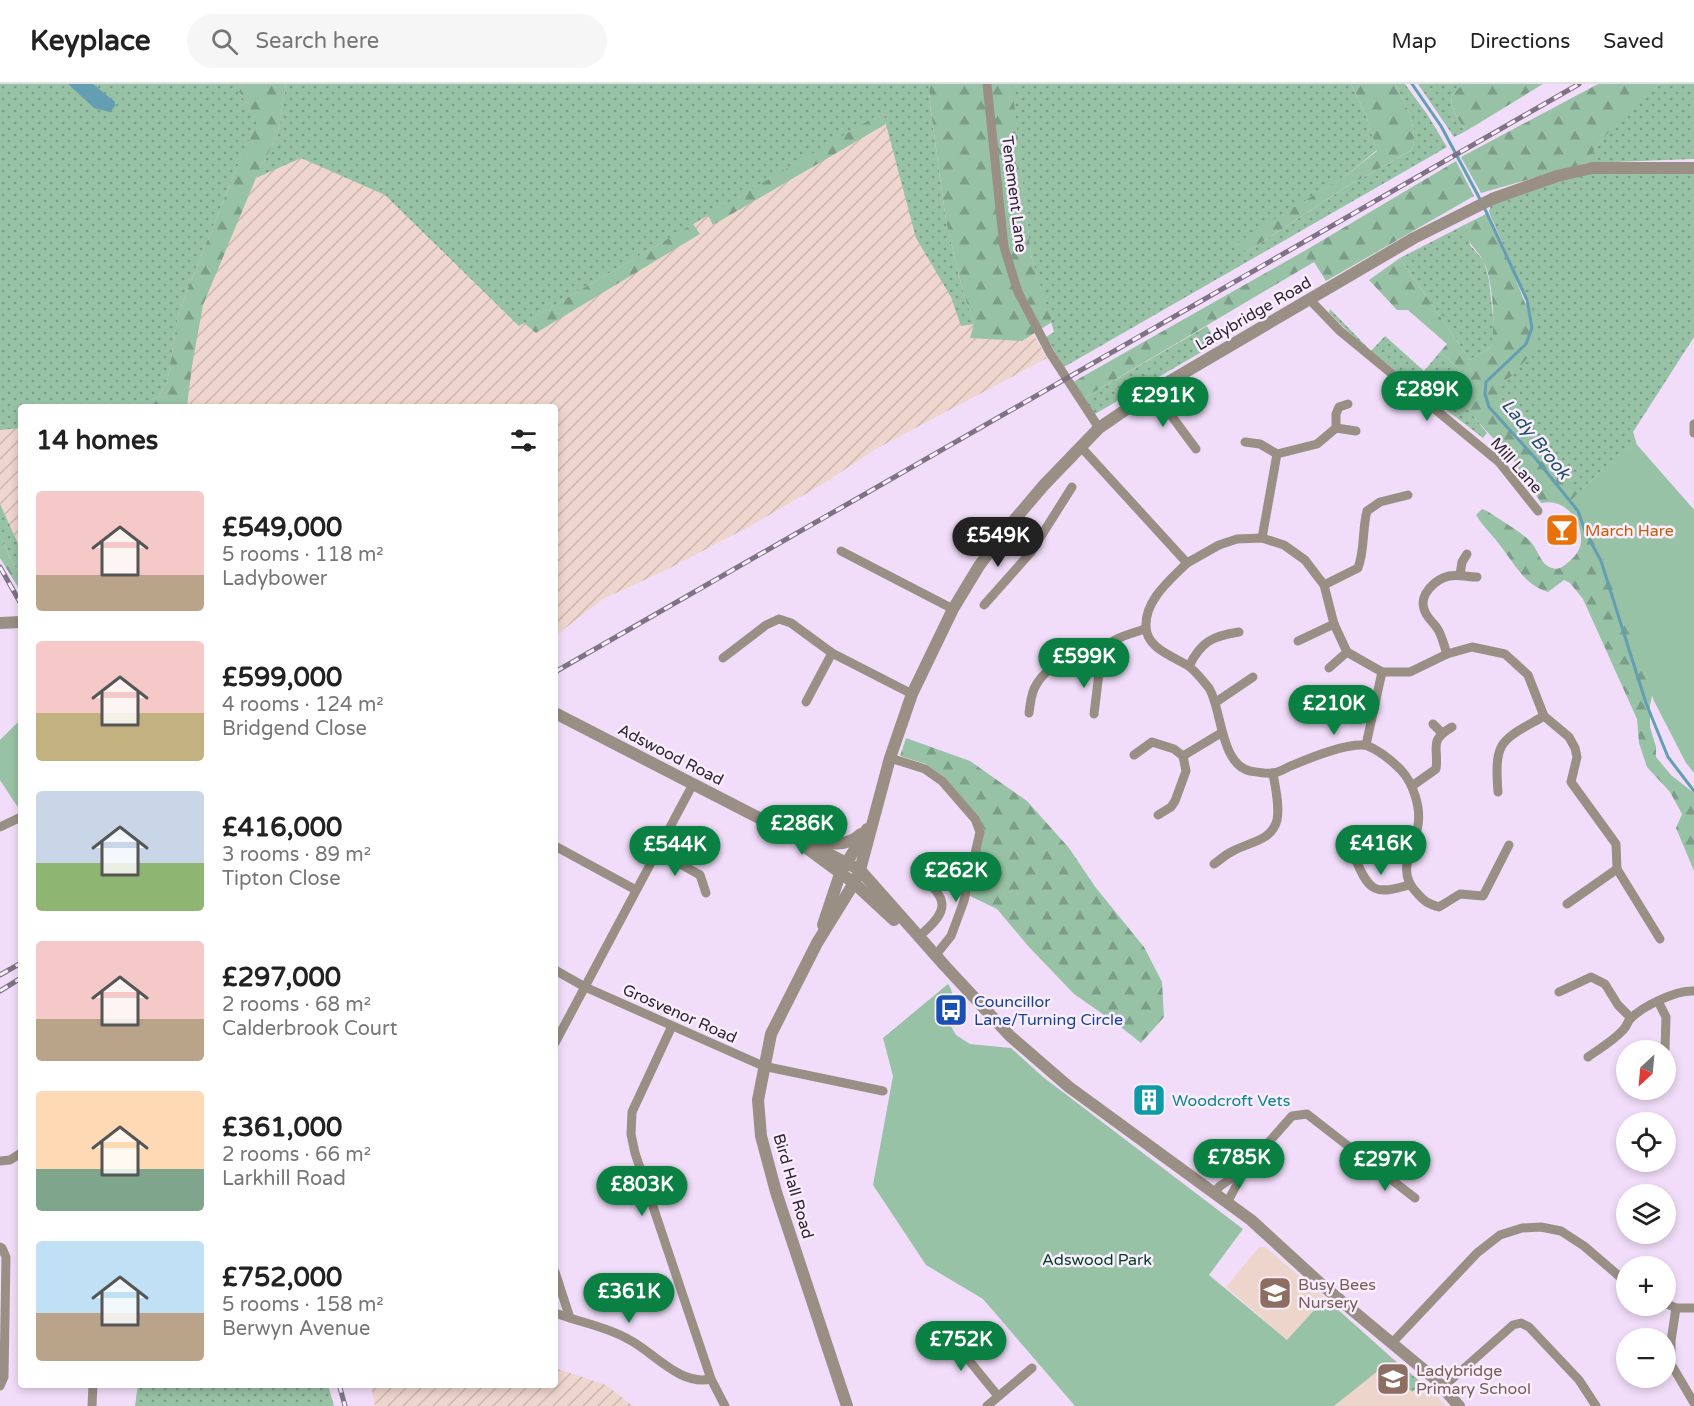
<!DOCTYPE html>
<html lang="en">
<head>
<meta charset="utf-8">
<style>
  body { margin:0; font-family:"Varela Round",sans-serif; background:#f6f6f6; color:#222; height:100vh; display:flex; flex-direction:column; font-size:22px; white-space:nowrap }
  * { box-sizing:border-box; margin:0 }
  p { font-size:20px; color:#767676 }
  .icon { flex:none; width:33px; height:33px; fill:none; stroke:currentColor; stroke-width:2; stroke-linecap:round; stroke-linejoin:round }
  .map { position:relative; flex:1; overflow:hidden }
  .sheet { position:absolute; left:18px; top:320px; width:540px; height:984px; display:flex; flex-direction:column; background:#fff; border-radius:6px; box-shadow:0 3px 9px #0003 }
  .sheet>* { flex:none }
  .needle { width:39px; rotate:206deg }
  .fabs { position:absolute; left:1616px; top:956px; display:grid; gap:12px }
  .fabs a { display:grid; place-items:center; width:60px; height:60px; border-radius:50%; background:#fff; box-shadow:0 3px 9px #0003; font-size:30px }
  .price { position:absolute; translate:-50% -51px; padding:0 14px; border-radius:21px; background:#0b8043; color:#fff; font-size:20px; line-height:39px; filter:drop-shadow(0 2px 3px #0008) }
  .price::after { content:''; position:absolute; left:50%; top:36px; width:18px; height:14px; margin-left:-9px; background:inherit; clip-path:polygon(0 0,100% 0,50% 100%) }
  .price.selected { background:#222; color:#fff }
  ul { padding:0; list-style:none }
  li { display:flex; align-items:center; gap:18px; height:150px; padding:0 18px }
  li span { display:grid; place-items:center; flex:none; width:168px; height:120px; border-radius:6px; color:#555 }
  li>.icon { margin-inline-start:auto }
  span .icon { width:72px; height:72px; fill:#fffc; stroke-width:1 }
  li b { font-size:26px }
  h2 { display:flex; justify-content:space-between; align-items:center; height:72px; padding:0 18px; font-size:26px }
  header { display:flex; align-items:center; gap:36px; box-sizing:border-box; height:84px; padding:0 30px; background:#fff; border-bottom:2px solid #e0e0e0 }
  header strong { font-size:28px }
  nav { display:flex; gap:33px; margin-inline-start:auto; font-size:21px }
  .search { width:420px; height:54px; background:#f6f6f6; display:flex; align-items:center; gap:15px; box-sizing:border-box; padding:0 21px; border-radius:33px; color:#767676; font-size:22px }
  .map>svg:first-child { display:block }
  .industrial { fill:url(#industrial-furrows) }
  .education { fill:#eed5cc }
  .grass { fill:url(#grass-dots) }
  .forest { fill:url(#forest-firs) }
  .green { fill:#98c2a6 }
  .water { fill:#639eb3 }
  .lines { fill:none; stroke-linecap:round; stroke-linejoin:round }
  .stream { stroke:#639eb3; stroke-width:3 }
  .minor { stroke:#998f85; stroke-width:9 }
  .tertiary { stroke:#998f85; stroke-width:12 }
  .rail-casing { stroke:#7f7284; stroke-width:5 }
  .rail { stroke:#f9edfe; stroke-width:3; stroke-dasharray:9; stroke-linecap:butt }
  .labels { text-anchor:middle; stroke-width:5; stroke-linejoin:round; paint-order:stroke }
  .street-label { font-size:16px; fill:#2d2630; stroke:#f9edfe }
  .food-label { font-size:16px; fill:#c56008; stroke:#f9edfe; text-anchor:start }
  .transit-label { font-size:16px; fill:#164399; stroke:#f9edfe; text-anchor:start }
  .culture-label { font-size:16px; fill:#0d838f; stroke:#f9edfe; text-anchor:start }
  .park-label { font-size:16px; fill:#023f21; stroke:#f9edfe }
  .education-label { font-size:16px; fill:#785e54; stroke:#f9edfe; text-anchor:start }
  .water-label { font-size:18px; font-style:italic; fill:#205262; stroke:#f9edfe }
</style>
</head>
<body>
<header>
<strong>Keyplace</strong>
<div class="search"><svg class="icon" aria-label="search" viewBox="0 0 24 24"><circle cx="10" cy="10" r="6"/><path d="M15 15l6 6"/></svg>Search here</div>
<nav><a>Map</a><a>Directions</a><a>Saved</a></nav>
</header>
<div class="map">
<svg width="1694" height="1322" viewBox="0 0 1694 1322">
  <defs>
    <pattern id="industrial-furrows" width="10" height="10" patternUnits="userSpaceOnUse" patternTransform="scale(1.5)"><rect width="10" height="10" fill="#eed5cd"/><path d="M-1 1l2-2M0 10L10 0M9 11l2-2" fill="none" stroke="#ccb7b0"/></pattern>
    <pattern id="grass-dots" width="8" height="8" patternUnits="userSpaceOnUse" patternTransform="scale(1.5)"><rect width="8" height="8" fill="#98c2a6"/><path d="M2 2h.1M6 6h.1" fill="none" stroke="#7c9d88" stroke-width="1.8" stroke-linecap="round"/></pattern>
    <pattern id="forest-firs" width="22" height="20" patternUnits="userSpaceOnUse" patternTransform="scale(1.5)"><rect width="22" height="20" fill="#98c2a6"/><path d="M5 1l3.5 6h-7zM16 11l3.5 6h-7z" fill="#7c9d88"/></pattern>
  </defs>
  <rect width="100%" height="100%" fill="#f1ddf9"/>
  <g class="industrial">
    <polygon points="0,0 983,0 1025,236 1047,274 874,366 826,398 754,440 668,485 603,515 555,552 555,322 21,322 21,490 0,451"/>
    <polygon points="555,1284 606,1301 633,1322 375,1322 371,1301 555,1300"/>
  </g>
  <g class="education">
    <polygon points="1259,1163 1265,1163 1325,1214 1287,1256 1226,1203"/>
    <polygon points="1392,1274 1429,1305 1446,1322 1334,1322"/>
  </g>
  <g class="grass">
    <polygon points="0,0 243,0 239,9 259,35 235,88 179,227 167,299 158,313 141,322 21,322 21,344 0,346"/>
    <polygon points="286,0 929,0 930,21 946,137 962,204 974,240 961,242 951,213 916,154 883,29 519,242 385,111 301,74 256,94 278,49"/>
    <path d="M1011,0H1351L1366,31L1377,66L1348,90L1237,160L1247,168L1346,103L1412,66C1419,43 1406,21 1395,0H1405L1427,30L1447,63L1064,283L1046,253L1054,248L1031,171Z"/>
    <path d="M1418,0H1463L1451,12C1451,25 1458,36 1466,47L1454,53Z"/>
    <path d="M1660,0H1694V75L1586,79C1605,47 1631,23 1660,0Z"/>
    <polygon points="1592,84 1694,84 1694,253 1633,348 1637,361 1617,372 1571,416 1486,298 1532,244 1527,216 1489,128 1492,115"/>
    <polygon points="1466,140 1470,161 1484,177 1489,196 1495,251 1491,263 1470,276 1400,174"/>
    <path d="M1330,225L1371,267L1385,252L1424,287L1440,268L1458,284C1460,310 1470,329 1487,349L1483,354L1361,260L1329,229Z"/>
    <polygon points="1207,242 1217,259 1095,330 1084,314"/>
    <polygon points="0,420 21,466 21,490 13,480 0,451"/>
    <polygon points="1392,1274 1422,1299 1412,1308 1384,1282"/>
    <polygon points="138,1300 328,1301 334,1322 135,1322"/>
  </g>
  <g class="forest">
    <polygon points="243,0 286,0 278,49 256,94 203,221 192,282 187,322 138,322 158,313 167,299 179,227 235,88 258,36 239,8"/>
    <polygon points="929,0 1012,0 1031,171 1052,238 1022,257 970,254 974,240 962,204 946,137 930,20"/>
    <path d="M1351,0H1395C1406,21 1419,43 1412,66L1346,103L1247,168H1242L1237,160L1247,152L1348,90L1377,67L1366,31Z"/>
    <path d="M1463,0H1543L1466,47C1458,36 1451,25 1451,12Z"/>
    <path d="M1598,0H1660C1632,24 1605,47 1586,79L1481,109L1461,73Z"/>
    <polygon points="883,28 886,40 713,141 708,131"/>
    <polygon points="1456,77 1474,112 1326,197 1314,178 1084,314 1073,298 1306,166"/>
    <path d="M1486,130L1504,165L1525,219L1538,236V254L1530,271L1513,291L1501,299V316L1545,364L1552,377L1581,408L1617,372L1637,361L1694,426L1650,621V643L1656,663V673L1671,691L1694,709V787L1676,744L1682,730L1670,708L1647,683L1639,659L1637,635L1583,515L1570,499L1564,496L1548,508C1525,501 1516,482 1502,464C1494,452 1483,443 1476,431L1482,425L1487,427C1500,436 1518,446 1529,456C1538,464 1540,481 1552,484C1557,486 1561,484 1565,481C1571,476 1577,471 1580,463C1586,440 1566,413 1541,419L1513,376L1472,331L1463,316L1458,284L1440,268L1447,260L1408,226H1397L1369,196L1400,174L1470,276L1491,263C1496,244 1493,197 1484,178C1480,169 1470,161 1465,151L1467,144L1466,140Z"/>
    <polygon points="693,140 700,150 536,249 524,239"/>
    <polygon points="0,451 13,480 21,490 21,508 0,474"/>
    <polygon points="906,654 970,677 1027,717 1069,764 1096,804 1144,863 1162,898 1164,933 1141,959 1117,940 1074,910 1029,863 997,825 970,812 984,746 977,731 943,692 926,680 900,672"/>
  </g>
  <g class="green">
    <polygon points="1637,361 1694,426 1694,689 1686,679 1654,617 1605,477 1569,418 1617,372"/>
    <polygon points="21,635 21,724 19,725 0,696 0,656"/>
    <path d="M948,900C957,911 949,924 948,937L956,951L970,960L1011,964L1043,993L1243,1145L1209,1191L1287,1256L1325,1214L1392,1274L1389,1278L1334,1322H1075L983,1215L926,1181L873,1101L893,992L883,954Z"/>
  </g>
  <polygon class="water" points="68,0 93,0 115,18 115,22 110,28 94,24"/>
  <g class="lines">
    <g class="stream">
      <polyline points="1412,0 1441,42 1481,117"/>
      <polyline points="1484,123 1527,216 1532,244 1526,260 1486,298 1485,310 1489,323 1536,375 1578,427 1585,447 1601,477 1646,619 1668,673 1694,707"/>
    </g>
    <g class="minor">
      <polyline points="987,0 1004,163 1018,208 1050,269 1099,344"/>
      <polyline points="1310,216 1340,247 1499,378 1538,427"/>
      <polyline points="1153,307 1196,365"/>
      <polyline points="1694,340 1694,349"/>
      <polyline points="1336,344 1336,330 1339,323 1348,320"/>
      <polyline points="1245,358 1260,360 1277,370"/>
      <polyline points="1081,363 1187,479 1219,461 1237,455 1262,454 1284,461 1305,476 1324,501 1334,540 1347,568 1382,588 1410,588 1447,570 1472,563 1505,570 1528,591 1544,632 1569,653 1575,664 1577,673 1571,698 1616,760 1617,785 1567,820"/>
      <polyline points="1262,454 1277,370 1317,360 1336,344 1356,347"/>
      <polyline points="841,467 953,525"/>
      <polyline points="1031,468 1072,403"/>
      <path d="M1187,479C1170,496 1145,516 1146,542C1146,564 1172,572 1187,581C1195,586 1203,597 1209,604C1222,625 1220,680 1250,687C1256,688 1266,690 1272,689C1279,689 1287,683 1293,681C1310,674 1351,657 1368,662C1380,667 1392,677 1401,686C1413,699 1421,723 1418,741C1414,766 1395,787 1417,809C1424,817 1428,820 1439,823L1460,810L1483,812L1509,761"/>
      <polyline points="1460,491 1462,478 1467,470"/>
      <path d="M1324,501L1358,484C1365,465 1362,446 1367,427L1380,418L1408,411"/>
      <polyline points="984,521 1031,468 1004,448"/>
      <polyline points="1298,557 1334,540"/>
      <path d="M1447,570C1444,562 1442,551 1437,544C1433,538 1426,533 1424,525C1419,511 1435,495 1449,492C1458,490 1468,493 1477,493"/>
      <polyline points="723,574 766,541 779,535 791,539 832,569 912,610"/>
      <polyline points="1091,576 1099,589 1094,630"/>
      <path d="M1189,582C1201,558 1212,552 1239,548"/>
      <polyline points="1329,584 1347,568"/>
      <polyline points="806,618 832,569"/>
      <polyline points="1216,618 1253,593"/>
      <path d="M1029,629C1030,621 1031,612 1034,605C1041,590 1059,574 1076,573C1081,573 1086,575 1091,576C1113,554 1116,554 1145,545"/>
      <polyline points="1433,640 1442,649"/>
      <polyline points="1366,661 1382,588"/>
      <polyline points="1134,671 1152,658 1174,665 1183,672"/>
      <polyline points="890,674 925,685 942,697 975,735 980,748 964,817 951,852 935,872"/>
      <path d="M1412,702L1436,685C1439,663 1428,657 1452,643"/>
      <path d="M1498,708C1494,655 1501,657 1544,632"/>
      <polyline points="1158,731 1171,723 1175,717 1186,687 1183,672 1221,649"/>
      <polyline points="0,743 21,733"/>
      <polyline points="555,762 636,806"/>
      <polyline points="657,767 700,791 706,809"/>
      <path d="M1356,776C1369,808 1376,811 1409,801"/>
      <path d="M1214,780C1220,776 1226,770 1233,767C1249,758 1272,757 1277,736C1280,722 1275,703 1273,689"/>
      <path d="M915,784C943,814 957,821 918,853"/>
      <polyline points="1617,785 1660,855"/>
      <polyline points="555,886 585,903 763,982 883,1007"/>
      <polyline points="1559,908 1591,893 1605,900 1618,921 1631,934"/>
      <polyline points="1658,917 1666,933 1665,965"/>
      <polyline points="672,942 632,1028 631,1050 635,1069 711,1295 725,1322"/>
      <polyline points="555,959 693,700"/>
      <path d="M1588,973C1599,965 1613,957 1622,947C1626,944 1627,939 1630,935C1643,922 1676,906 1694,907"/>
      <polyline points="0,1077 10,1076 21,1069"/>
      <polyline points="1215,1108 1220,1102 1245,1085 1292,1032 1307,1030 1415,1114"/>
      <polyline points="1228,1117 1244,1087"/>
      <polyline points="0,1163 2,1164 6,1173 4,1293 0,1302"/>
      <path d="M555,1188L570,1234C589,1240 611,1245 628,1255C654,1268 679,1302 711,1295"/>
      <polyline points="1665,1219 1676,1224 1694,1224"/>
      <polyline points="1676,1224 1671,1257 1671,1280 1694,1319"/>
      <polyline points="555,1229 570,1234"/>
      <polyline points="945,1247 998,1312"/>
      <polyline points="1392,1259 1477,1169 1500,1151 1522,1144 1541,1143 1561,1147 1584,1162 1626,1198"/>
      <polyline points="1443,1303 1513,1241 1521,1239 1529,1243 1579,1296 1596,1322"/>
      <polyline points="92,1322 93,1300"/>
      <polyline points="987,1322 1032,1284"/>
    </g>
    <g class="tertiary">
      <polyline points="0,539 21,538"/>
      <polyline points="555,629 860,786 945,882 1010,952 1069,1003 1251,1136 1322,1201 1435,1295 1459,1322"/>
      <path d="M813,755C830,761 847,763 861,750"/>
      <polyline points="805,763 854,799 894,836"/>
      <polyline points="823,841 840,790 867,745"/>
      <polyline points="847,1322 776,1108 761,1052 758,1016 771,950 817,859 854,799 860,786 890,674 912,610 953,525 979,482 1004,448 1044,401 1099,344 1153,307 1414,154 1492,115 1557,92 1592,84 1694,84"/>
    </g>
    <defs>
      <g id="rail">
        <polyline points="0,483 21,520"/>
        <polyline points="555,588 1579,0"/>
        <polyline points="0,891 21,879"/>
        <polyline points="0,907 21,894"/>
        <polyline points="339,1300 345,1322"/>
      </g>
    </defs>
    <use href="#rail" class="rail-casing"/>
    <use href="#rail" class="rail"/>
  </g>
  <defs>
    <symbol id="bar-square" viewBox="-11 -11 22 22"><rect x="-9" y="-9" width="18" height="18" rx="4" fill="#e8710a" stroke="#f9edfe"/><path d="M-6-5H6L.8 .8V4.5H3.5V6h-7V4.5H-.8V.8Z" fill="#fff"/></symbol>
    <symbol id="bus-square" viewBox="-11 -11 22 22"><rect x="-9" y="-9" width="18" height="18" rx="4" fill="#1a4fb4" stroke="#f9edfe"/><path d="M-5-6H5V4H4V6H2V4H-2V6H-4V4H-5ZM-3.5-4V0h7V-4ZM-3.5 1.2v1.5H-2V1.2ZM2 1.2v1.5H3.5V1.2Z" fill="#fff"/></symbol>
    <symbol id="building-square" viewBox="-11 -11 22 22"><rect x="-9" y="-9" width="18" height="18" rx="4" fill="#0f9aa8" stroke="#f9edfe"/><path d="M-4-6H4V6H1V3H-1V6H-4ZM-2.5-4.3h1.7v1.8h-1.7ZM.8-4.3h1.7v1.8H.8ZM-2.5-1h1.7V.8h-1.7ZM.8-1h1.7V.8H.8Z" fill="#fff"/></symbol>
    <symbol id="school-square" viewBox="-11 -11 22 22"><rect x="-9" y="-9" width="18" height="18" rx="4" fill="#8d6e63" stroke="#f9edfe"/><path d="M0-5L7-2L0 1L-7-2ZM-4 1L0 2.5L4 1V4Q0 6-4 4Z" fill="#fff"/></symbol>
  </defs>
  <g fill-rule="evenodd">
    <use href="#bar-square" x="1543" y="427" width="38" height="38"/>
    <use href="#bus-square" x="932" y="907" width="38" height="38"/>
    <use href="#building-square" x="1130" y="997" width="38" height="38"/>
    <use href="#school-square" x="1256" y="1190" width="38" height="38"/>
    <use href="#school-square" x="1374" y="1276" width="38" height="38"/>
  </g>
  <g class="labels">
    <g class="street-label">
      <text transform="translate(1015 110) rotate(83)" y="6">Tenement Lane</text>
      <text transform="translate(1253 229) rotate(-30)" y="6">Ladybridge Road</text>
      <text transform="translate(1517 381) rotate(48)" y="6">Mill Lane</text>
      <text transform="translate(671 670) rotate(27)" y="6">Adswood Road</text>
      <text transform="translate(680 929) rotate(24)" y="6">Grosvenor Road</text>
      <text transform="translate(794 1102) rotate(74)" y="6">Bird Hall Road</text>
    </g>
    <g class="food-label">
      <text x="1585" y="452">March Hare</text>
    </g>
    <g class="transit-label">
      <text x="974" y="923">Councillor<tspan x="974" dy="18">Lane/Turning Circle</tspan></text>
    </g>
    <g class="culture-label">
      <text x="1172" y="1022">Woodcroft Vets</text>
    </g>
    <g class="park-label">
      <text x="1097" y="1181">Adswood Park</text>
    </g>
    <g class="education-label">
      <text x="1298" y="1206">Busy Bees<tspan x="1298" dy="18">Nursery</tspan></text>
      <text x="1416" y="1292">Ladybridge<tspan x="1416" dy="18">Primary School</tspan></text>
    </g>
    <g class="water-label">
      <text transform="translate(1536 355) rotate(51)" y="6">Lady Brook</text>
    </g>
  </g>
</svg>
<div class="fabs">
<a><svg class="needle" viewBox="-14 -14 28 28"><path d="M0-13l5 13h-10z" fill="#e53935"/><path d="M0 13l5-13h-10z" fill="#767676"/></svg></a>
<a><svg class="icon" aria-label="locate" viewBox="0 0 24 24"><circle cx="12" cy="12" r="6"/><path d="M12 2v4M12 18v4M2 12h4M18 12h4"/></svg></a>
<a><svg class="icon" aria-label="layers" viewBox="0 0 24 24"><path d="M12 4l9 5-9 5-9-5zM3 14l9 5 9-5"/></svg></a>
<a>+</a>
<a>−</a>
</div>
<b class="price" style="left:1427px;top:338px">£289K</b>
<b class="price" style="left:1163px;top:344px">£291K</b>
<b class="price selected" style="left:998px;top:484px">£549K</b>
<b class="price" style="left:1084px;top:605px">£599K</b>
<b class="price" style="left:1334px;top:652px">£210K</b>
<b class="price" style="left:802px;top:772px">£286K</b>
<b class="price" style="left:1381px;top:792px">£416K</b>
<b class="price" style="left:675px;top:793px">£544K</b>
<b class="price" style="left:956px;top:819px">£262K</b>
<b class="price" style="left:1239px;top:1106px">£785K</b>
<b class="price" style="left:1385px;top:1108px">£297K</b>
<b class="price" style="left:642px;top:1133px">£803K</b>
<b class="price" style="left:629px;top:1240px">£361K</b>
<b class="price" style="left:961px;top:1288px">£752K</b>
<section class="sheet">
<h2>14 homes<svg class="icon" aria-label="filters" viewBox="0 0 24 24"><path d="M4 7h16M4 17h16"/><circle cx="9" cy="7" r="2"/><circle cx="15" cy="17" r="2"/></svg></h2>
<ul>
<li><span style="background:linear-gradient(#f6c9c9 70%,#b9a48a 0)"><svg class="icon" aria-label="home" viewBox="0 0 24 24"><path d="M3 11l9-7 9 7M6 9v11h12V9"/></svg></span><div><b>£549,000</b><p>5 rooms · 118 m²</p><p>Ladybower</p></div></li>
<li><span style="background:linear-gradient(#f6c9c9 60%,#c2b280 0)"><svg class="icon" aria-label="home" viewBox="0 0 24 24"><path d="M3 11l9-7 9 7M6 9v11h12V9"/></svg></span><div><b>£599,000</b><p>4 rooms · 124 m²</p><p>Bridgend Close</p></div></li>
<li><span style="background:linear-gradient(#c9d6e8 60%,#8fb573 0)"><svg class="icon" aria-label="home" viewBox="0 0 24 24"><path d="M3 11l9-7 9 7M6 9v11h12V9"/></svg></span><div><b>£416,000</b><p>3 rooms · 89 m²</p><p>Tipton Close</p></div></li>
<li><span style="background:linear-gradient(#f6c9c9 65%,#b9a48a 0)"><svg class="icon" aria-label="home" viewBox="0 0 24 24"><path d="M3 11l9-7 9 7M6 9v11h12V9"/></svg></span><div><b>£297,000</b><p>2 rooms · 68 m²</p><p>Calderbrook Court</p></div></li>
<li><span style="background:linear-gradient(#ffd9b3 65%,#7fa58c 0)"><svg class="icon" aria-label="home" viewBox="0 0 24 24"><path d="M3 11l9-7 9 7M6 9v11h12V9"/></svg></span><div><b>£361,000</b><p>2 rooms · 66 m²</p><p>Larkhill Road</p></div></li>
<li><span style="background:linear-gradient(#bfe0f5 60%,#b9a48a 0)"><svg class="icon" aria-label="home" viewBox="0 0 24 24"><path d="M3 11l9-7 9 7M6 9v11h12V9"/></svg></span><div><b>£752,000</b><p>5 rooms · 158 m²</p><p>Berwyn Avenue</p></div></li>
</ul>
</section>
</div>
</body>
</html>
